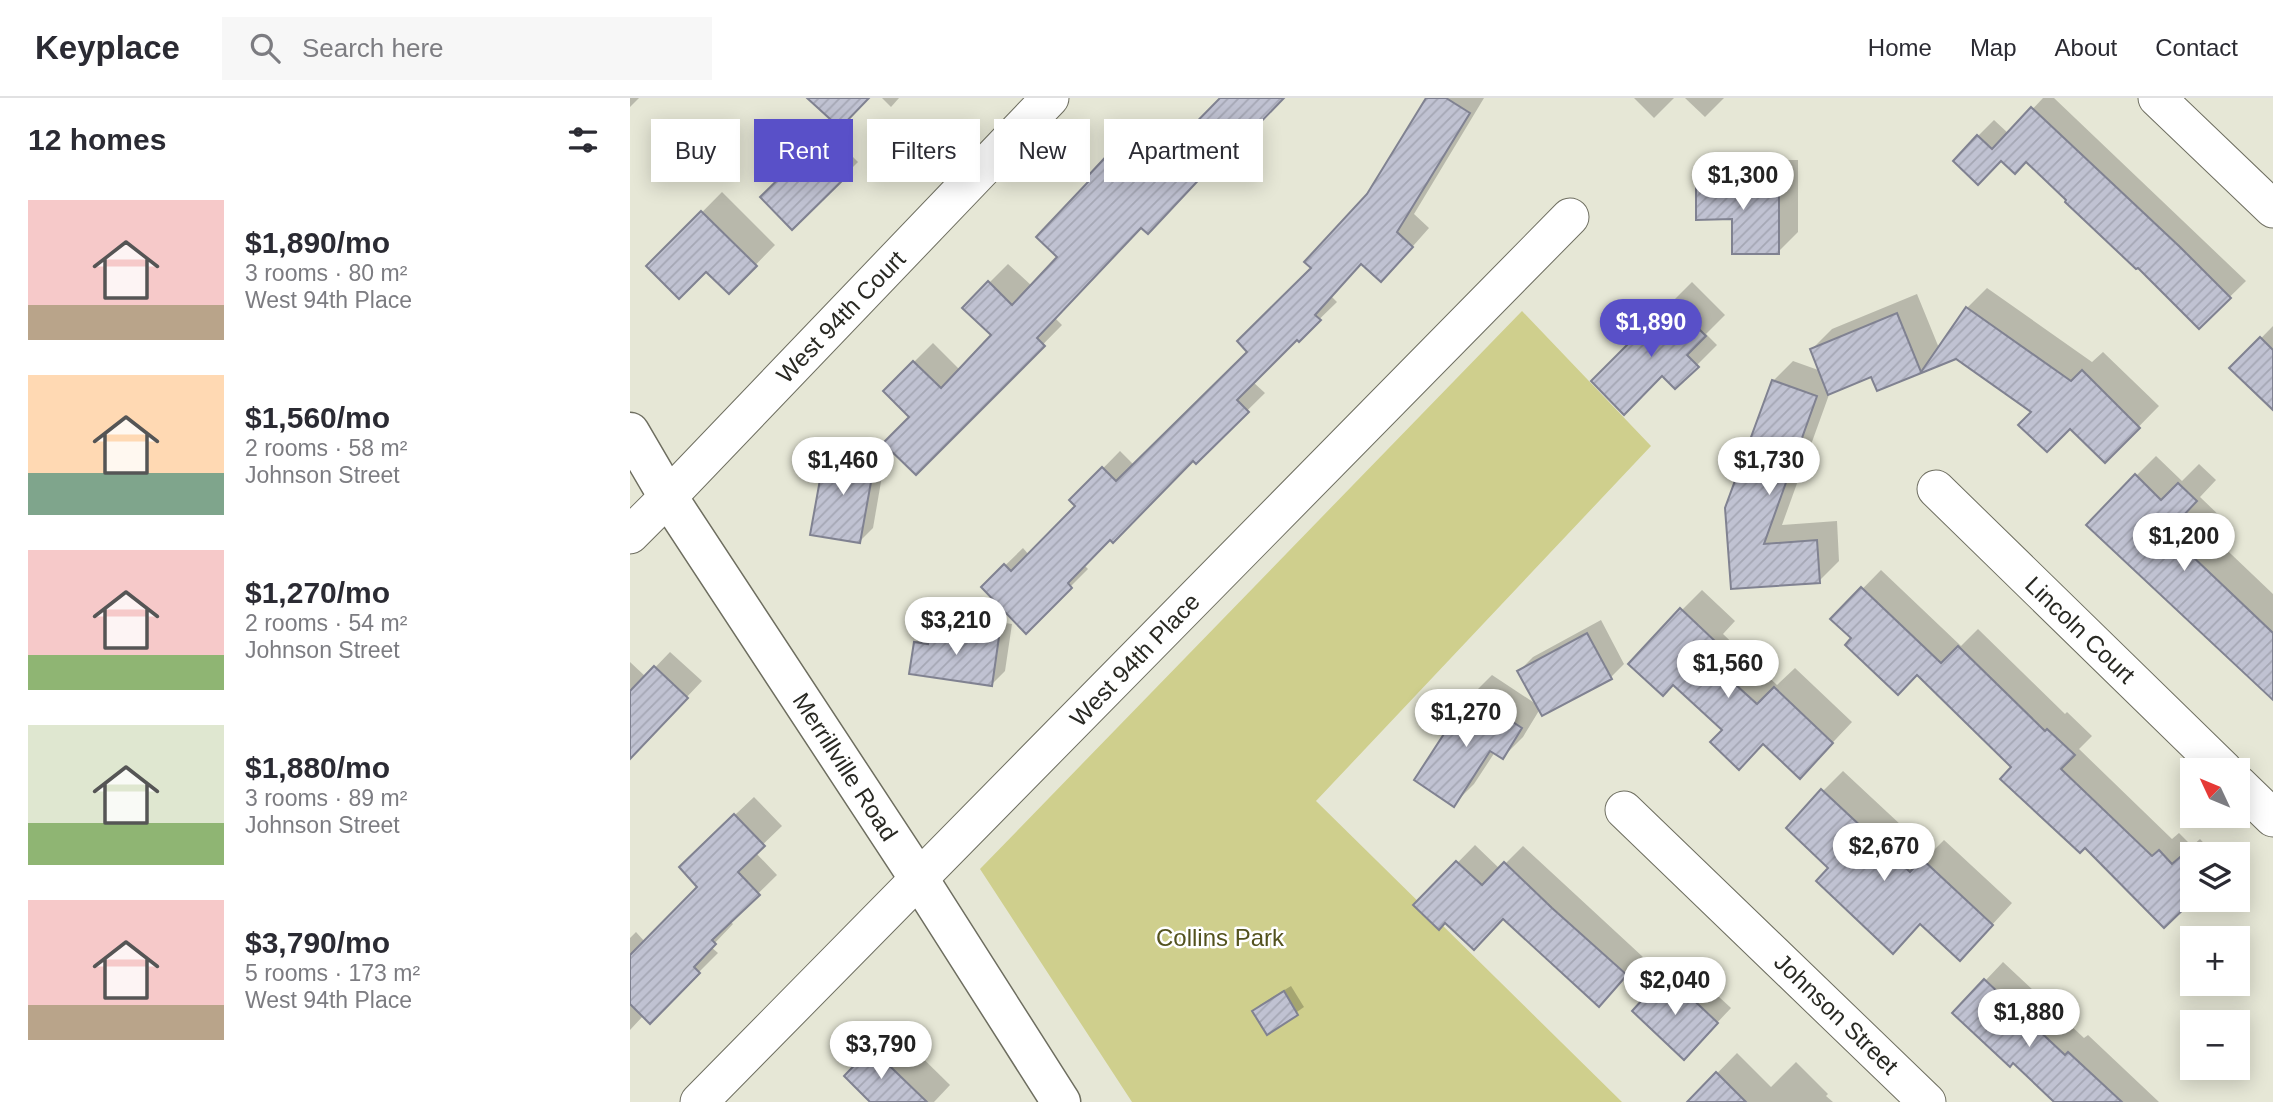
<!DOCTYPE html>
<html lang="en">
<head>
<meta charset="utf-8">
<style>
  body { margin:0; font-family:Helvetica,sans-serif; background:#f7f7f7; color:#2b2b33; height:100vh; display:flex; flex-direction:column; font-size:26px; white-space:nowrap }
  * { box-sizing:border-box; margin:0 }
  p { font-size:23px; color:#7c7c81 }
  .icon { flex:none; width:38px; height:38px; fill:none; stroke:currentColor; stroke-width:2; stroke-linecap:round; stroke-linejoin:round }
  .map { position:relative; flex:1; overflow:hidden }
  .details { display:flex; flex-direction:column; background:#fff; width:630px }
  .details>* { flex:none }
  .hud { position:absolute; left:21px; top:21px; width:665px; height:63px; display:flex; gap:14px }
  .needle { width:46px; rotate:314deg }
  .tools { position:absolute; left:1550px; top:660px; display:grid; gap:14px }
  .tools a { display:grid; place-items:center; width:70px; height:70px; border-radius:0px; background:#fff; box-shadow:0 4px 18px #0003; font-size:35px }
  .price { position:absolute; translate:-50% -60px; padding:0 16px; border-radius:24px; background:#fff; color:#222; font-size:23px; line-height:46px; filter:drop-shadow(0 2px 4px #0008) }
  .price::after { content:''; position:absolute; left:50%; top:42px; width:21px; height:16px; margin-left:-10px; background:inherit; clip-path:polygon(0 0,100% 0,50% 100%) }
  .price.current { background:#5950c8; color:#fff }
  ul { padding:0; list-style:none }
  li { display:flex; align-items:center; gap:21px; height:175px; padding:0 28px }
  li span { display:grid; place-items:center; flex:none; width:196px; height:140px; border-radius:0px; color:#555 }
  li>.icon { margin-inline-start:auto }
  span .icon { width:84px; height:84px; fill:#fffc; stroke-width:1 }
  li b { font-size:30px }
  h2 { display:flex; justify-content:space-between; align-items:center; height:84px; padding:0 28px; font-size:30px }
  .tag { padding:0 24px; border-radius:0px; background:#fff; box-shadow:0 4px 18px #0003; font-size:24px; line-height:63px }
  .tag.current { background:#5950c8; color:#fff }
  header { display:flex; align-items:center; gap:42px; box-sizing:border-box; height:98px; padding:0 35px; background:#fff; border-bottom:2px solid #e1e1e2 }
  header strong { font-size:33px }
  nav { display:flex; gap:38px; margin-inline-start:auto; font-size:24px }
  .search { width:490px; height:63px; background:#f7f7f7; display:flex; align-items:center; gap:18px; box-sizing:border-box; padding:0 24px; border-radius:0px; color:#7c7c81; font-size:26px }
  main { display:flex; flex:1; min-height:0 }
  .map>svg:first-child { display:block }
  .park { fill:#cfcf8d }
  .shadow { fill:#0003 }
  .building { fill:url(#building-hatch); stroke:#808291; stroke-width:2 }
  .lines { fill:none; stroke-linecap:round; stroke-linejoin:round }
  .street-casing { stroke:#6e6e60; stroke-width:39 }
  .secondary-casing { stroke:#6e6e60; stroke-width:41 }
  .street { stroke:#fff; stroke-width:37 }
  .secondary { stroke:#fff; stroke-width:38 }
  .labels { text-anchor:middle; stroke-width:5; stroke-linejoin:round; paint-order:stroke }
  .street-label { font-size:24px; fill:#292923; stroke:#fff }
  .park-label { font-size:24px; fill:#53521e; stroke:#fff }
</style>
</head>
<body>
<header>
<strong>Keyplace</strong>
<div class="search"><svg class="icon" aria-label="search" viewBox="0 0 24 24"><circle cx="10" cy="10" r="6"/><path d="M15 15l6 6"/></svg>Search here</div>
<nav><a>Home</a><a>Map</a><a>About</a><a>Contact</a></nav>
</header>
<main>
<section class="details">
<h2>12 homes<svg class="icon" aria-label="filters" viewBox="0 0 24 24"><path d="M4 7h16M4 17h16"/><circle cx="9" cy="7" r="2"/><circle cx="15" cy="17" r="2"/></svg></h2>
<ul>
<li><span style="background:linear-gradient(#f6c9c9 75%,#b9a48a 0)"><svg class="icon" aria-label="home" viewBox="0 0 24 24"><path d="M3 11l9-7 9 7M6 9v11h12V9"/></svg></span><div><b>$1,890/mo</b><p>3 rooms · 80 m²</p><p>West 94th Place</p></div></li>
<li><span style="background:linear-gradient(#ffd9b3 70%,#7fa58c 0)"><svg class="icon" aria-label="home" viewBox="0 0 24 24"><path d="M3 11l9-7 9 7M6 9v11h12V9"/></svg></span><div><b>$1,560/mo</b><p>2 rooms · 58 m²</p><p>Johnson Street</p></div></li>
<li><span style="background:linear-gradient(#f6c9c9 75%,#8fb573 0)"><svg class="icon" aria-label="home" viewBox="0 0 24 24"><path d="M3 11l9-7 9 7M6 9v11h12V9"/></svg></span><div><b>$1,270/mo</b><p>2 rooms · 54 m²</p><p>Johnson Street</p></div></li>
<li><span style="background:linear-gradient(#dfe7d0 70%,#8fb573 0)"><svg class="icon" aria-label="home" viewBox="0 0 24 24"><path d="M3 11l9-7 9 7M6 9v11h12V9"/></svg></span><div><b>$1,880/mo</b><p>3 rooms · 89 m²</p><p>Johnson Street</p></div></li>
<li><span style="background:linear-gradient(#f6c9c9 75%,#b9a48a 0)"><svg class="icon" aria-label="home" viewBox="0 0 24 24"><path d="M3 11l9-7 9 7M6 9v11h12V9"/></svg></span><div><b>$3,790/mo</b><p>5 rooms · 173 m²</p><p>West 94th Place</p></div></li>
</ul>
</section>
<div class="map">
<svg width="1643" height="1004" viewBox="0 0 1643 1004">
  <defs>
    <pattern id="building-hatch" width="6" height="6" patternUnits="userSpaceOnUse" patternTransform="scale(1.75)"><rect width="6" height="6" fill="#c0c2d2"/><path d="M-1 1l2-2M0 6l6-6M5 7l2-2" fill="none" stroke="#a5a7b4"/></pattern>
  </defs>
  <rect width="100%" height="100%" fill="#e6e7d6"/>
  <polygon class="park" points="892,213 1021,348 686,703 992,1004 502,1004 350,771"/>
  <g class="shadow">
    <polygon points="0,0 9,0 0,9"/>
    <polygon points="252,0 269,0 261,9"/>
    <polygon points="589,0 652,0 512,128 425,220 432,227 286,375 282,319 255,293 303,245 330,272 363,237 359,185 378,166 402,188 429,159 462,83 485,51 504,32 528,55 551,32 556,37 591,2"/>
    <polygon points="798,0 854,0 784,116 799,130 768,165 731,165 701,198 707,204 669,241 667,239 623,284 635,295 566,363 563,360 480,440 454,467 458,471 396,533 353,489 393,450 399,457 448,408 442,402 490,353 504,367 620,254 738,97"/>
    <polygon points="1004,0 1044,0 1024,20"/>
    <polygon points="1055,0 1094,0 1075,19"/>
    <polygon points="1413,0 1424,0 1616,183 1569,229 1396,62 1385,73 1348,38 1364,22 1379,36"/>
    <polygon points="198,34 228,64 162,130 132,99"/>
    <polygon points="1088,62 1168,62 1168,134 1148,154 1068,82"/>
    <polygon points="92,94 145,147 99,194 76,171 19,168"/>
    <polygon points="1062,184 1095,217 1076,236 1087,247 1045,289 1032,276 963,283"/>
    <polygon points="1357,190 1462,264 1473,254 1529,308 1475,363 1440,329 1404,313 1326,259 1248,291 1242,276 1200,294 1152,427 1207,423 1209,463 1189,483 1102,489 1143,283 1163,263 1191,273 1182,251 1202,231 1287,196 1309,250 1337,210"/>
    <polygon points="1643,228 1643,309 1602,270"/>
    <polygon points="210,341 257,349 243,430 229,444 196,355"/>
    <polygon points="1526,358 1552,383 1569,366 1586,382 1570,399 1594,422 1580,436 1643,496 1643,599 1506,378"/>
    <polygon points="1251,472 1331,548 1348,531 1435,616 1437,614 1462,638 1449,651 1542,741 1549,735 1562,748 1570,741 1584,756 1563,756 1563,800 1384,669 1288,575 1223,540 1203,521"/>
    <polygon points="1072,492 1105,523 1093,536 1147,587 1165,570 1222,624 1190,658 1094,632 1052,512"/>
    <polygon points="316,516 382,526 375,573 362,586 285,545 299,531 302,532"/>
    <polygon points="971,522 994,566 981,579 910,611 893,639 873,659 865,654 844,686 824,706 842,597 862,577 909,608 889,573 903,559"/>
    <polygon points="40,554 72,583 0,659 0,564 16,579"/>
    <polygon points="1213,673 1301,755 1314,742 1382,805 1350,840 1291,824 1201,770 1193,693"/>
    <polygon points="124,699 152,728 125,754 147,777 100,823 103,826 81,849 88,855 20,923 14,917 0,932 0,840 6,834 15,844 70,789 70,750"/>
    <polygon points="845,747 870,771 893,748 1013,859 986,889 873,819 816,822 786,807"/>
    <polygon points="1051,864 1101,910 1067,946 1004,913"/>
    <polygon points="1373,864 1454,940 1458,937 1529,1004 1426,1004 1355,883"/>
    <polygon points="661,888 674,909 637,935 624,913 630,907"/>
    <polygon points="263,931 320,987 304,1004 241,1004 216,978"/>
    <polygon points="1107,955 1141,989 1166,964 1198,996 1196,998 1203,1004 1059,1004"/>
  </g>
  <g class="building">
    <polygon points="177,0 239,0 210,30"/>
    <polygon points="590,0 654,0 596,60 592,57 518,136 511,130 407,240 415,248 286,377 253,345 279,319 253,293 283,263 311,290 361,237 332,210 358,183 382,207 427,159 406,139 459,83 456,80 484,50 509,73 531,50 536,55"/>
    <polygon points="796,0 816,0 840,15 767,134 783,149 751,184 731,166 685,217 691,222 669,244 667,242 607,302 619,314 566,366 563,363 483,445 480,442 438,485 442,490 396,536 351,489 374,466 381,473 445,408 439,402 472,369 486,383 617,254 607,243 681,170 674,164 737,96"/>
    <polygon points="1401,9 1550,149 1601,200 1569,231 1508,170 1506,171 1435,104 1436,102 1396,64 1385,76 1371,63 1348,87 1323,63 1347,37 1362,51"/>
    <polygon points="184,46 216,79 162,132 130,99"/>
    <polygon points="1066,82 1149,82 1149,156 1102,156 1102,121 1066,122"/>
    <polygon points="71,113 127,168 99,196 76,174 49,201 16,168"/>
    <polygon points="1041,203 1076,238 1057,257 1069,269 1045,291 1032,278 994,317 961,283"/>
    <polygon points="1336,209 1441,283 1452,272 1510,330 1475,365 1440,331 1417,354 1388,327 1401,314 1326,261 1247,293 1241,279 1198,297 1180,251 1267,215 1291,274"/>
    <polygon points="1630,239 1643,252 1643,312 1599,270"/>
    <polygon points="1142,282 1187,298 1134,446 1187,442 1190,485 1101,491 1095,410"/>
    <polygon points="195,354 245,362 230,445 180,437"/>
    <polygon points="1505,376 1531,402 1548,385 1567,403 1551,420 1575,443 1561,457 1643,535 1643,602 1456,427"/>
    <polygon points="1231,489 1311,565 1328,548 1415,633 1417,631 1445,657 1431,671 1522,758 1529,752 1542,766 1550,759 1563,771 1563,802 1534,830 1455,750 1450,755 1370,681 1381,669 1287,577 1268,597 1215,547 1221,540 1200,521"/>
    <polygon points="1050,510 1086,544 1074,558 1127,606 1144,589 1203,645 1170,681 1133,646 1109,672 1080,644 1092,632 1043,587 1033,598 998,566"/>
    <polygon points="301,529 369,539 362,588 279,576 284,544 298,546"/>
    <polygon points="957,535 982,581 912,618 887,573"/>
    <polygon points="24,568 58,600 0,661 0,593"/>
    <polygon points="840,596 892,630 873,661 860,653 824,709 784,682"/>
    <polygon points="1191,691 1280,774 1292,761 1363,827 1330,863 1290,826 1263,856 1186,783 1198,770 1156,730"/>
    <polygon points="104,716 135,748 108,774 130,797 82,842 86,846 64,869 70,875 20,926 0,906 0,857 67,789 49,769"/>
    <polygon points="826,763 852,787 874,764 922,810 997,877 969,909 873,821 844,852 815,825 809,832 783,807"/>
    <polygon points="1036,876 1088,925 1054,962 1002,913"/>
    <polygon points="1354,881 1435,957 1438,954 1492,1004 1424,1004 1383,965 1380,969 1322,915"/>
    <polygon points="654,893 668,917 637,937 622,913"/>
    <polygon points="241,950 297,1004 240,1004 214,978"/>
    <polygon points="1086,974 1116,1004 1057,1004"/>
  </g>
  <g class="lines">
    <defs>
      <g id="street">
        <polyline points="1527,0 1643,111"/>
        <polyline points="1306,391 1594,672"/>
        <polyline points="0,437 38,399 420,0"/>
        <polyline points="1608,686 1643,720"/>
        <polyline points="994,712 1297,1004"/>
        <polyline points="69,1004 940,119"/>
      </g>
      <polyline id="secondary" points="0,334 38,399 289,781 431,1004"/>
    </defs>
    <use href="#street" class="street-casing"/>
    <use href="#secondary" class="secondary-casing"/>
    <use href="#street" class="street"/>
    <use href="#secondary" class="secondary"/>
  </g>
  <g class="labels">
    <g class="street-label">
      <text transform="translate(211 219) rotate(-46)" y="8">West 94th Court</text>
      <text transform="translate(1450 532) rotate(44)" y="8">Lincoln Court</text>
      <text transform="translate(505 562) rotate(-46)" y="8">West 94th Place</text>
      <text transform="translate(215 669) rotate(57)" y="8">Merrillville Road</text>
      <text transform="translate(1206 916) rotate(44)" y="8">Johnson Street</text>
    </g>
    <g class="park-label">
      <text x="590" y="848">Collins Park</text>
    </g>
  </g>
</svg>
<div class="tools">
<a><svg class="needle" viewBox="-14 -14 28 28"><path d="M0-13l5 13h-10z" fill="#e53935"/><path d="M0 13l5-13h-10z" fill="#7c7c81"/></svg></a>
<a><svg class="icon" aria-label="layers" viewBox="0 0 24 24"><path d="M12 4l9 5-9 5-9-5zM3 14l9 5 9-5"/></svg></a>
<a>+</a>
<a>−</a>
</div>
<b class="price" style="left:1113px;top:114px">$1,300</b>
<b class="price current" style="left:1021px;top:261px">$1,890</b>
<b class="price" style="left:213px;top:399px">$1,460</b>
<b class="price" style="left:1139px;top:399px">$1,730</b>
<b class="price" style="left:1554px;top:475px">$1,200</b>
<b class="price" style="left:326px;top:559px">$3,210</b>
<b class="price" style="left:1098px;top:602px">$1,560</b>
<b class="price" style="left:836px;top:651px">$1,270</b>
<b class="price" style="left:1254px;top:785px">$2,670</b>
<b class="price" style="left:1045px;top:919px">$2,040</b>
<b class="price" style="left:1399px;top:951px">$1,880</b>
<b class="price" style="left:251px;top:983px">$3,790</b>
<div class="hud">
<a class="tag">Buy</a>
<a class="tag current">Rent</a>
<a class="tag">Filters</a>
<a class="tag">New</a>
<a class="tag">Apartment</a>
</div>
</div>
</main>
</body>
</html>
